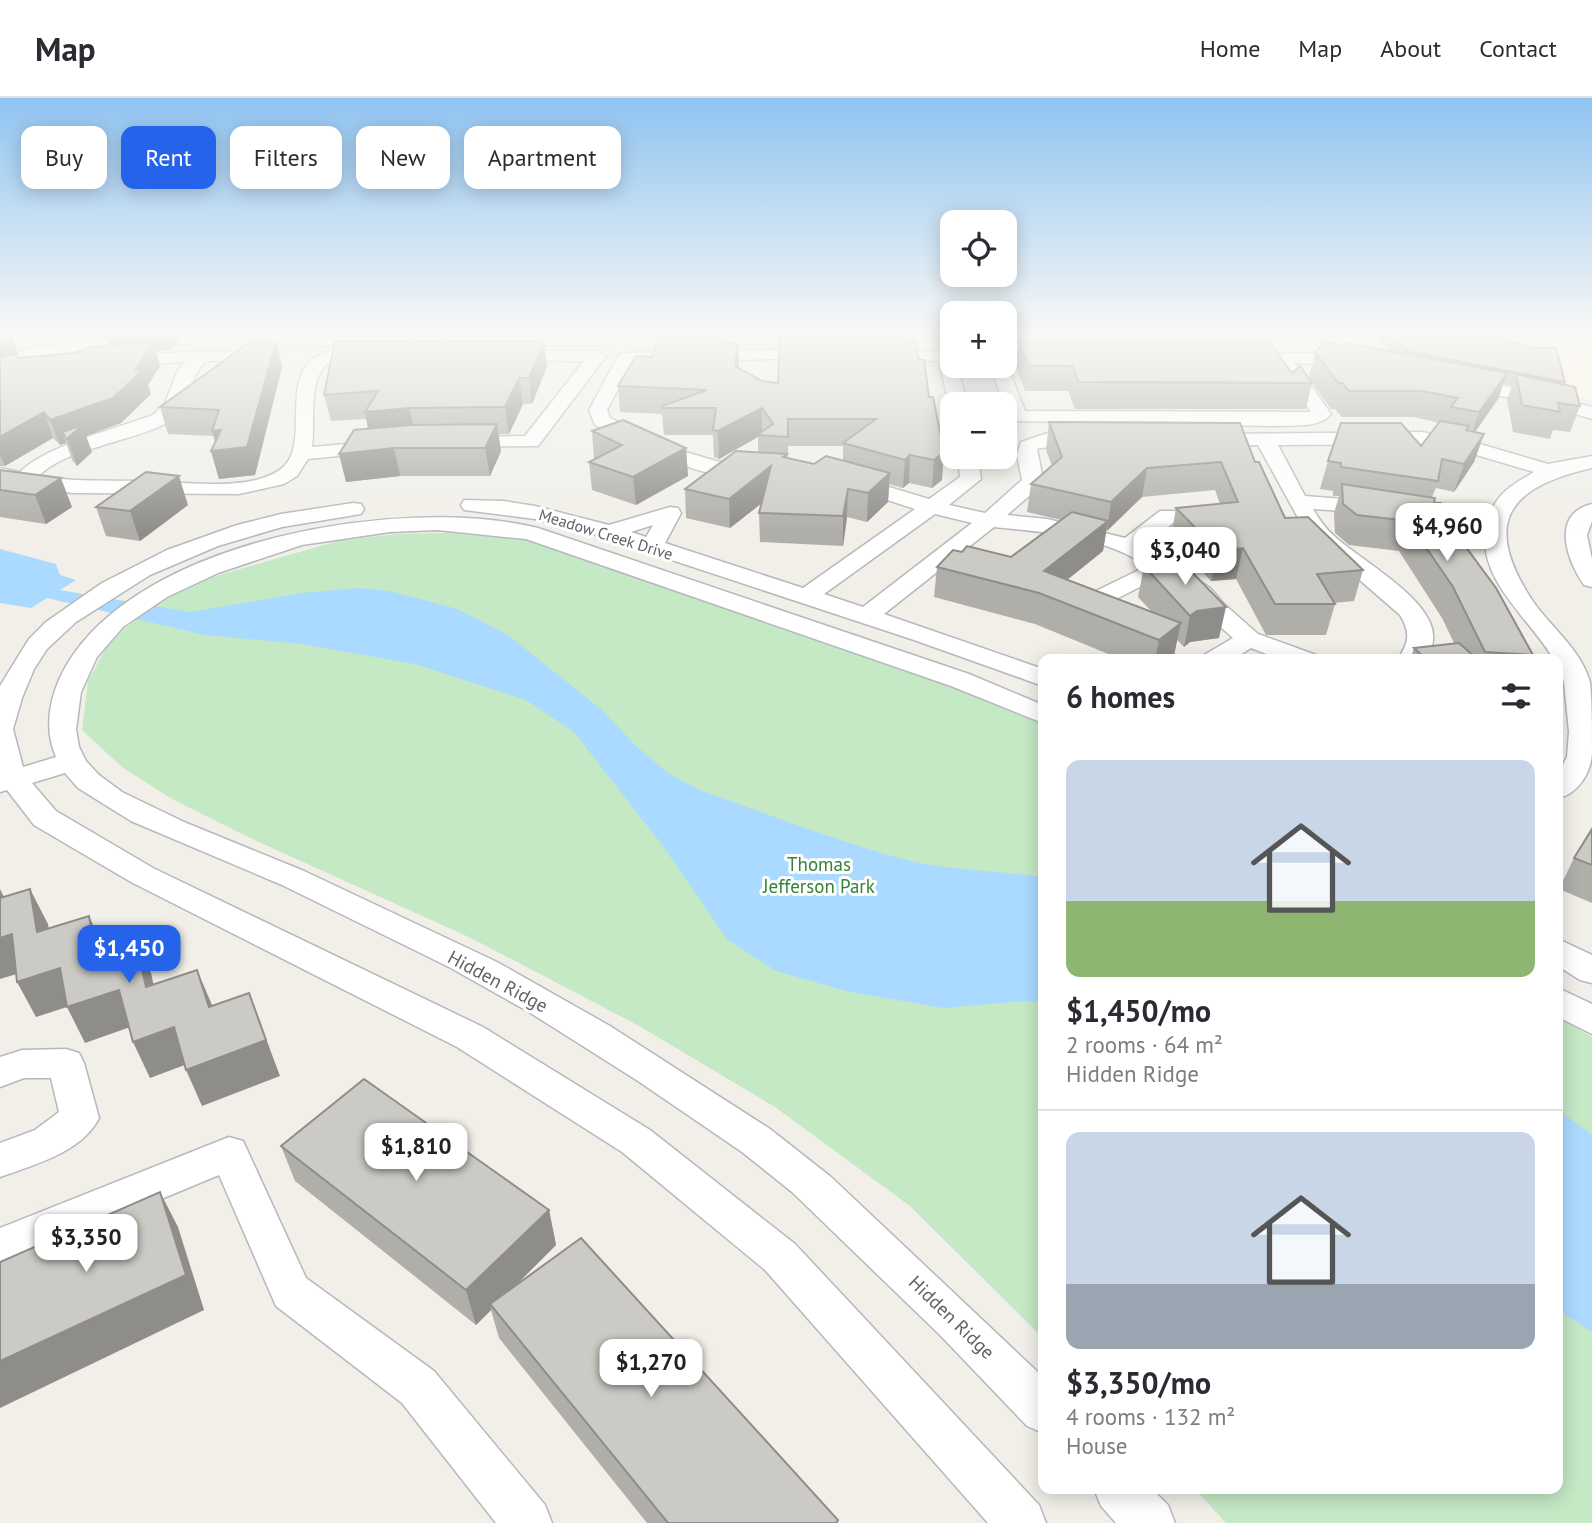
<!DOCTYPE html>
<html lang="en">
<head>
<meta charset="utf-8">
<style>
  body { margin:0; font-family:"PT Sans",sans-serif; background:#f7f7f7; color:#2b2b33; height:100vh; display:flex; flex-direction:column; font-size:26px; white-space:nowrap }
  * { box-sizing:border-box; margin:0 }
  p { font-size:23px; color:#7c7c81 }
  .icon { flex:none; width:38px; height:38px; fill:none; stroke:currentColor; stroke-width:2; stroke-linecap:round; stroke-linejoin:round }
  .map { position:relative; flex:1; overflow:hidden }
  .panel { position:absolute; left:1038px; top:556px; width:525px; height:840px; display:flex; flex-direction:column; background:#fff; border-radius:14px; box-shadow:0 4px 18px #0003 }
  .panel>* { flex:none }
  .banner { position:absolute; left:21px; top:28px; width:665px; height:63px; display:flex; gap:14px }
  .fabs { position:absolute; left:940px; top:112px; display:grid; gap:14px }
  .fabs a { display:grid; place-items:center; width:77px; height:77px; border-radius:14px; background:#fff; box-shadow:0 4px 18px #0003; font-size:35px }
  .price { position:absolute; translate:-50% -60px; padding:0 16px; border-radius:14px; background:#fff; color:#222; font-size:23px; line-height:46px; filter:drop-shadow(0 2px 4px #0008) }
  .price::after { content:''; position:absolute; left:50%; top:42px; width:21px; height:16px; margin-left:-10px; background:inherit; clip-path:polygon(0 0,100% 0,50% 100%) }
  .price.active { background:#2563eb; color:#fff }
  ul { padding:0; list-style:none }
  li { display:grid; align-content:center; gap:14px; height:371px; padding:0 28px }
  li+li { border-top:2px solid #e1e1e2 }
  li span { display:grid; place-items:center; height:217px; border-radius:14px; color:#555 }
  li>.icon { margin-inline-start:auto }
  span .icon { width:126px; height:126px; fill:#fffc; stroke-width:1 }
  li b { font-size:30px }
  h2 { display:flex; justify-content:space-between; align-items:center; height:84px; padding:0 28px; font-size:30px }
  .pill { padding:0 24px; border-radius:14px; background:#fff; box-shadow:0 4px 18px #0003; font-size:24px; line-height:63px }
  .pill.active { background:#2563eb; color:#fff }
  header { display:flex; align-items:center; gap:42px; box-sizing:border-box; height:98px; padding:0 35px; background:#fff; border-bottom:2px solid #e1e1e2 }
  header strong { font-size:33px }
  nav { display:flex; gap:38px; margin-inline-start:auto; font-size:24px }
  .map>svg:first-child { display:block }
  .commercial { fill:#fef7e0 }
  .green { fill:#c5e8c5 }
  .water { fill:#aadaff }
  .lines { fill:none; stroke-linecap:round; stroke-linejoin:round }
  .minor-casing { stroke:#b5b8bc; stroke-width:3 }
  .minor { fill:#fff; fill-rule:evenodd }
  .wall { fill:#afaea9; fill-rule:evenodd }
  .shaded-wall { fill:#8f8d8a }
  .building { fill:#cccac5; stroke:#8f8d8a; stroke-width:2 }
  .labels { text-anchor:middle; stroke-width:6; stroke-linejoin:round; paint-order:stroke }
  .far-street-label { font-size:16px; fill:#5f6368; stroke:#fff }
  .park-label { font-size:19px; fill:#348238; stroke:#fff }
  .street-label { font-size:19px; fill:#5f6368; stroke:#fff }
</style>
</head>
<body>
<header>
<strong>Map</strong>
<nav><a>Home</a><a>Map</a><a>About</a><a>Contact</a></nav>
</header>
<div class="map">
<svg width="1592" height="1425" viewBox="0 0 1592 1425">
  <rect width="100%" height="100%" fill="#f1efe8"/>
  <polygon class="commercial" points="1324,235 1592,235 1592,302 1338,251"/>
  <g class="green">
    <polygon points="447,435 526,442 841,549 958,590 1043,626 1043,1240 910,1108 775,1009 641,929 473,841 248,739 172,701 122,669 82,632 88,583 105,552 124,531 188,486 338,443 396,436"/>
    <polygon points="1558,919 1592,939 1592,1425 1226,1425 1195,1391 1558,1391"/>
  </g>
  <g class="water">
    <path d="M0,451L56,466L60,477L76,482L60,492L190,514L302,495L357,490L390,493L457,511L508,537L602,612L636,648L668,675L699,692C765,715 831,741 899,760C945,773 995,772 1043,779V905L1025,903L944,910L850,894L776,873L727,841L663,748L574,634L526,602L415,566L301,546L205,537L47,500L31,510L0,505Z"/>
    <polygon points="1558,1012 1592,1037 1592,1234 1558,1212"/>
  </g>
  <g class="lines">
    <defs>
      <g id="minor">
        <polygon points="202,235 195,245 189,246 83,252 0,266 0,256 83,242"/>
        <polygon points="235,235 251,235 250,237 416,235 410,246 404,247 238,247 230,242"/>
        <polygon points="450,235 602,237 619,235 615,246 609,247 455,246 447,241"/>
        <path d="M342,251L372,253L381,258C366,274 335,249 321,273C309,294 315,326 312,349L380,343L390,349L387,353L308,361L297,378L284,386L239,396L72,395L0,382V370L20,374C45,348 118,330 153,317L165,305L178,272L185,264L100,269L91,264L94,260L201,253H271L280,258L271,263H206C188,280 188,313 165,326C132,343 62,352 39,378C73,384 106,382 140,383C178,383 249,395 281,371C317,344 266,258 342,251Z"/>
        <path d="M818,251L824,252L827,256L824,260L632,264L607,312L610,320L682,353L716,363L761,371L764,375L761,379C720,390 632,347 595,327L589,312L620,255Z"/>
        <polygon points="878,252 952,254 952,268 957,268 967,306 952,306 952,310 949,306 939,263 872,261 869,257"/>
        <polygon points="506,253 597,253 606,258 538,348 454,349 451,345 454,341 461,339 525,338 584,263 500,262 497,258 500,254"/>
        <path d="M1057,255L1066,260L1063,264L1007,266L1025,313L1309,314H1311L1278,265H1239L1230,260L1233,256L1334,255L1360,259L1363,263L1354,268L1295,265L1331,316C1319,331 1289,327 1271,328L1013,323L1006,315L991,268H1004V256Z"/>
        <polygon points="1461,279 1547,297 1592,309 1592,321 1544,307 1455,288 1452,284 1455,280"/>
        <path d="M1422,334L1473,344L1548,366L1592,358V370C1507,389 1482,425 1532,502C1551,530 1580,550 1590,584C1592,605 1592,631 1592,653C1592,674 1578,696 1558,700V675L1567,659L1569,634L1564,584L1558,562H1554C1532,523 1481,485 1485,436L1343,413L1313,411C1319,421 1325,430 1333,437C1358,461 1438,503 1433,542C1433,549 1427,556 1423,562H1397C1409,545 1411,535 1400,517L1307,436L1258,347L1206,348L1196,342L1206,336ZM1422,346L1463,353L1534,374C1509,389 1496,395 1487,424L1343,401L1305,398L1278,347Z"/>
        <path d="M1048,335L1086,336L1096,342C1086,353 1053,346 1037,351L1043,381L1035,393L1007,417L1047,421L1125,440L1160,413H1176L1179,418L1176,423L1143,448L1157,454L1210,490L1224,506L1258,536L1316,557L1320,562H1282L1251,550L1232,562H1200L1204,557L1233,540L1206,516L1194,500L1162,478L1114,502H1098L1094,497L1098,492L1147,468C1104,438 1044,434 994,429L884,516L1043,571V588L914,542L590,435L535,421L472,413L464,412L461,407L464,402L504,403L535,408L609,427L670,409L678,410L681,415L665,445L803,490L915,411L845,388L842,384L845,380H859L929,401L960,379L958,359H978L981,381L949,407L985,415L1022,382L1017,357L1021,344ZM935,416L972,425L863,509L824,496ZM653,427L646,439L631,434Z"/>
        <path d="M353,405L361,406L364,411L361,416L282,429L218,448L150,477L76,524L47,551L34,571L22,600L13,631L23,669L56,659C43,629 50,596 66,568C140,440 404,397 538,430L969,576L1043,607V625L951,588L526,441L437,432L390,434L302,447L218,475L167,499L123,529L97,559L81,594L76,631L79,649L86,663L99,677L122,694L184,724L304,773L497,864L610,928L770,1031L831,1079L1043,1279V1335L1027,1328L940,1237L792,1094L742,1054L638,983L529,914L449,869L282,787L131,723L78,690L65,675L32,685L56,713L153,770L483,929L650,1032L795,1146L1039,1407L1046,1425H988L765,1172L622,1054L457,949L131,784L34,727L7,692L0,694V588L29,541L46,524L102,485L167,452L237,427L281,416Z"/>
        <path d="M1592,406V423L1587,437L1592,461V489L1584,487C1567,463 1550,416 1592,406Z"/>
        <polygon points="1558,841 1592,857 1592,885 1580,882 1558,868"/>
        <polygon points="1558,890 1592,906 1592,936 1558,919"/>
        <path d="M66,951L79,955L84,965L99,1020C82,1054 34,1067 0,1079V1045L35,1032L59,1014L51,980H24L0,989V959L22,952Z"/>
        <polygon points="229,1039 243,1043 306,1180 434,1273 545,1407 552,1425 496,1425 402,1305 276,1208 219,1077 0,1168 0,1130"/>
        <polygon points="1094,1391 1152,1391 1168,1407 1175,1425 1116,1425 1101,1408"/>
      </g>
    </defs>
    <use href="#minor" class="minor-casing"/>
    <use href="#minor" class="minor"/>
  </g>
  <g class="wall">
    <polygon points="0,235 19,260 75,255 109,248 109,235 182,235 171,252 156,253 160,268 148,287 151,296 121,325 86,338 92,354 77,368 72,362 66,345 60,347 53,340 5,368 0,368"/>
    <polygon points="1371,235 1475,235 1565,284 1564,287 1580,308 1570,334 1553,332 1550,341 1513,334 1507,302 1512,288 1503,286 1498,301 1475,334 1484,336 1474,364 1454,394 1436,390 1432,399 1446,437 1533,557 1531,562 1410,562 1414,550 1454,545 1442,520 1399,453 1349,447 1335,435 1334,415 1339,398 1333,398 1333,393 1320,391 1328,363 1421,348 1439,325 1414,319 1342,319 1335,311 1331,311 1312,285 1306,311 1075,311 1068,293 1025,293 1016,269 1019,244 1292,275 1309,280 1315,254 1345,248 1390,253"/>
    <path d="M722,241L723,245H738L739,270L762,283L778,285L919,262L929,299L942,382L932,390L909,385L903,390L889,386L888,404L867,424L847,419L843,448L760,444L759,415L762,405L730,430L686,420L685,391L758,354V339L719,361L714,359L713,337H664L662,316L620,314L618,288L652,259ZM788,348H843V362L814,366L788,360Z"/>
    <polygon points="276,244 282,269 255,377 219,381 211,353 215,344 214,338 168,336 160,309"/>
    <polygon points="547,268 532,306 523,306 509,336 498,336 501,353 490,378 400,378 346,384 368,331 366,321 331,323 324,297"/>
    <polygon points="1049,324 1255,364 1285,420 1363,472 1354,503 1334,505 1335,506 1326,537 1266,537 1236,481 1211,483 1171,440 1176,410 1220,406 1215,392 1142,399 1106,433 1103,453 1067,482 1152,514 1138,499 1144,468 1219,540 1190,544 1184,549 1177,542 1174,557 1168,562 1123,562 1035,526 934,499 937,469 962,454 1011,459 1061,422 1027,414 1031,386 1052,368 1046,352"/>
    <polygon points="592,333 686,350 688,378 636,407 592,392 589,364 594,361"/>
    <polygon points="0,372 72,409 46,426 0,419"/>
    <polygon points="188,407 140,443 106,438 96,409"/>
    <polygon points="1592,731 1592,805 1559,791 1574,760"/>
    <polygon points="281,1048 549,1112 556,1147 518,1185 838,1422 838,1425 647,1425 499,1240 491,1212 476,1227 295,1083"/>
  </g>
  <g class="shaded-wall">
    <polygon points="10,235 11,235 21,266 0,269 0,244"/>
    <polygon points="160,235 182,235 171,252 156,253 160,268 148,287 151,296 121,325 86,338 92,354 77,368 67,341 62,334 66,345 60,347 50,322 111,256 106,239"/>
    <polygon points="544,243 547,268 532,306 529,280"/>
    <polygon points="276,244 282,269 255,377 219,381 211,353 218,353 212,333 221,332"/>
    <polygon points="738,245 739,270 735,268"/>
    <polygon points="1507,275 1498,301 1470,341 1479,314"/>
    <polygon points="519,280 523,306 509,336 505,309"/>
    <polygon points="410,310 415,337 370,341 365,314"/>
    <polygon points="762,310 762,337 757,337 758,339 719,361 718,333"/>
    <polygon points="44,314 53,340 5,368 0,357 0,339"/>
    <polygon points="497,326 501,353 490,378 485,350"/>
    <polygon points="1484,336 1474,364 1454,394 1464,366"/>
    <polygon points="394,350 400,378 346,384 339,356"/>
    <polygon points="686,350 688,378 636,407 633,379"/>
    <polygon points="944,354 942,382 932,390 934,362"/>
    <polygon points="910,357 909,385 903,390 905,362"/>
    <polygon points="771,368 772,397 730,430 729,401"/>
    <polygon points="1147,370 1142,399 1107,433 1111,404"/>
    <polygon points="890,375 888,404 867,424 868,395"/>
    <polygon points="179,378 188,407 140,443 130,413"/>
    <polygon points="61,380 72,409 46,426 35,397"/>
    <polygon points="848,391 847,419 843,448 843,418"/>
    <polygon points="1108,423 1103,453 1047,498 1044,473"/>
    <polygon points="1243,450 1236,481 1211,483 1218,453"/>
    <polygon points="1226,509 1219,540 1190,544 1184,549 1190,518 1197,513"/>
    <polygon points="1181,525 1174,557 1168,562 1155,562 1159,542"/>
    <polygon points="0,791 6,803 12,836 30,872 0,881"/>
    <polygon points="30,791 48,826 54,869 37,834"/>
    <polygon points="89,818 105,853 95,852"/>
    <polygon points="135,840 151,875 162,925 146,889"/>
    <polygon points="60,870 119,892 136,927 85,945 67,909 36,919 17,884"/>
    <polygon points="197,872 212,907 224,945 209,909"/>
    <polygon points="249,895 280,978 202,1008 186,972"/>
    <polygon points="174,929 190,965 150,980 133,944"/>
    <polygon points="160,1094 178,1129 204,1212 0,1310 0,1263"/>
    <polygon points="549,1112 556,1147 493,1210 490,1206 491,1212 476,1227 466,1192"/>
  </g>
  <g class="building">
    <polygon points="0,235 10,235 13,243 0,244"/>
    <polygon points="109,235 160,235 106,239"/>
    <polygon points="1388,235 1475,235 1535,250 1556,250 1565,284 1406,253"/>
    <polygon points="780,239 915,242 919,262 924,262 929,299 933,299 944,354 934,362 910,357 905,362 843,345 876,321 788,321 788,339 757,337 773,326 762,310 718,333 713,332 716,310 662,310 662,308 707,292 618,288 636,258 652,259 657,241 722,241 722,245 738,245 735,268 762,283 778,285"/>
    <polygon points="335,243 544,243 529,280 519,280 505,309 410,310 365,314 378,293 324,297"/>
    <polygon points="250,244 276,244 247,349 211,353 221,332 212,333 219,312 160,309"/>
    <polygon points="1019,244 1269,244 1292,275 1300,268 1312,285 1079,284 1072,268 1028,268"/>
    <polygon points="1326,244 1345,248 1347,245 1507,275 1479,314 1451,309 1458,300 1422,293 1349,293 1342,285 1338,285 1315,254"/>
    <polygon points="153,245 135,272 143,272 113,300 50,322 44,314 0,339 0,258 17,257 18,260 75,255 92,249"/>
    <polygon points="1516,276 1575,289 1580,308 1558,305 1560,314 1522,307"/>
    <polygon points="623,322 686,350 633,379 589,364 622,347 592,333"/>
    <polygon points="1440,323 1469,328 1466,332 1484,336 1464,366 1442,361 1438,383 1341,369 1341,365 1328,363 1341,325 1401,325 1421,348"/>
    <polygon points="1049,324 1240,325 1255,364 1259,364 1285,420 1308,419 1363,472 1317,476 1335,506 1275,506 1243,450 1218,453 1176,410 1238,404 1221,364 1147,370 1111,404 1031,386 1062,359"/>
    <polygon points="497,326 485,350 394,350 339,356 354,332 410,327"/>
    <polygon points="82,327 67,341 62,334"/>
    <polygon points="736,353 787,356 783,359 814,366 826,358 890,375 868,395 848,391 843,418 759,415 771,368 729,401 685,391"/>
    <polygon points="0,372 61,380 35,397 0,392"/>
    <polygon points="146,374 179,378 130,413 96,409"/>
    <polygon points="1342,386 1435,400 1434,405 1441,405 1446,437 1457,437 1496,490 1533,557 1485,554 1453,489 1408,423 1357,417 1343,406"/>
    <polygon points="1072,414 1108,423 1044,473 1181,525 1159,542 1039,495 937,469 953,452 962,454 967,448 1011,459"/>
    <polygon points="1181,463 1226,509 1197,513 1190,518 1144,468"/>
    <polygon points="1459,545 1478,562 1427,562 1414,550"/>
    <polygon points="1592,731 1592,767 1574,760"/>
    <polygon points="30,791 37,834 89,818 95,852 135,840 146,889 197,872 209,909 249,895 266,942 186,972 174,929 133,944 119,892 67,909 60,870 17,884 12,836 0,840 0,800"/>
    <polygon points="364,981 549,1112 466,1192 281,1048"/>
    <polygon points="160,1094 186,1177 0,1263 0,1164"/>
    <polygon points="581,1140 838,1422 836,1425 668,1425 490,1206"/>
  </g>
  <linearGradient id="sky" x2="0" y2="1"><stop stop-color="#8fc3f1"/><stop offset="0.54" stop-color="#f9f8f5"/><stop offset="1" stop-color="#f9f8f5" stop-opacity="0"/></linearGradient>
  <rect width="1592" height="435" fill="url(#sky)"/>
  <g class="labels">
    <g class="far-street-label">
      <text transform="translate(606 436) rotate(17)" y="6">Meadow Creek Drive</text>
    </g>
    <g class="park-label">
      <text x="819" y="773">Thomas<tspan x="819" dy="22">Jefferson Park</tspan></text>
    </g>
    <g class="street-label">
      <text transform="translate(498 883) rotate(28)" y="7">Hidden Ridge</text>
      <text transform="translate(952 1219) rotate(44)" y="7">Hidden Ridge</text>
    </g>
  </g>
</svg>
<div class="fabs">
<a><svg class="icon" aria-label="locate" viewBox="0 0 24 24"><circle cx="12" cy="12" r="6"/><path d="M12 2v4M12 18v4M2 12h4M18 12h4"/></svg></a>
<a>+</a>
<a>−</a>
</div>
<b class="price" style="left:1447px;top:465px">$4,960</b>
<b class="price" style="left:1185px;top:489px">$3,040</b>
<b class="price active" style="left:129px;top:887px">$1,450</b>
<b class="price" style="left:416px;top:1085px">$1,810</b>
<b class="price" style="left:86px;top:1176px">$3,350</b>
<b class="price" style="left:651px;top:1301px">$1,270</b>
<div class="banner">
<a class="pill">Buy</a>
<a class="pill active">Rent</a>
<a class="pill">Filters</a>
<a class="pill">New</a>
<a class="pill">Apartment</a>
</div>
<section class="panel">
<h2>6 homes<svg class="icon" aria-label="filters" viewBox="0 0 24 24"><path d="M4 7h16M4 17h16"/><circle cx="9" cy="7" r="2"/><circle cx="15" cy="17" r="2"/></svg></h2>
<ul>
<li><span style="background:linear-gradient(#c9d6e8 65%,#8fb573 0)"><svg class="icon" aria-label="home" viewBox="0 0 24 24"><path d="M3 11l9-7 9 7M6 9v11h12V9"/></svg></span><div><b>$1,450/mo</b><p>2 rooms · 64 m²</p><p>Hidden Ridge</p></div></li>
<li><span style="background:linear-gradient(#c9d6e8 70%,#9aa5b1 0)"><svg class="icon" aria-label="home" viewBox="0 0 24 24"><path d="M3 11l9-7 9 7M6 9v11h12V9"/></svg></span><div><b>$3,350/mo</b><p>4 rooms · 132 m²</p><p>House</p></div></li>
</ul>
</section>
</div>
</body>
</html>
